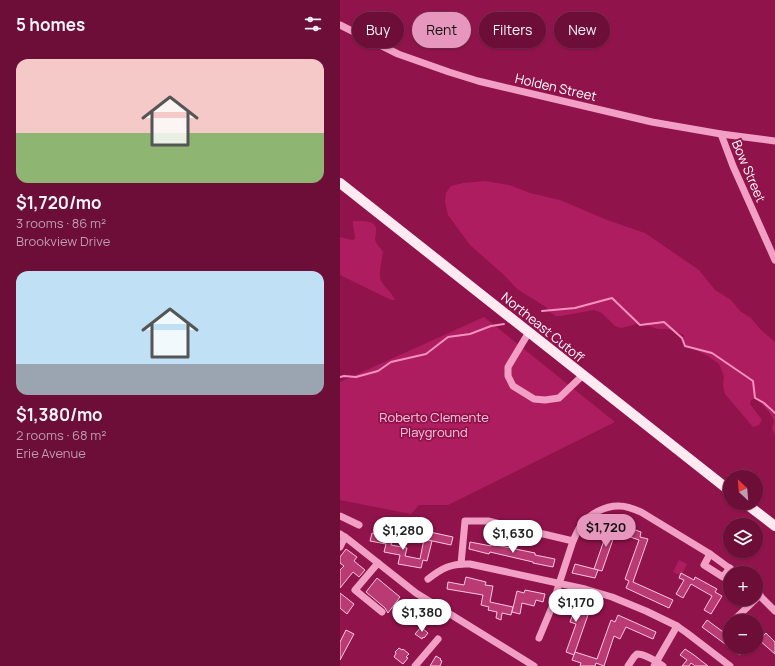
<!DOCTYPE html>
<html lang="en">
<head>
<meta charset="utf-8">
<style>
  body { margin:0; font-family:Manrope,sans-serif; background:#751c43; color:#f1f3f6; height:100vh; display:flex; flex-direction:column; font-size:15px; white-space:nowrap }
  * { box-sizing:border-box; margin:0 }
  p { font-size:13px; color:#bf9cae }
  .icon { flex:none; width:22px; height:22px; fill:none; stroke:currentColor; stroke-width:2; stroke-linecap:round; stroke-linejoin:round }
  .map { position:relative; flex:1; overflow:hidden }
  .side { display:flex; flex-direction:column; background:#6d0e38; width:340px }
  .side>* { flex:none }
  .banner { position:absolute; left:12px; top:12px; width:363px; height:36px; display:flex; gap:8px }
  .needle { width:26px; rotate:334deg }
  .buttons { position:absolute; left:383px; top:470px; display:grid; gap:8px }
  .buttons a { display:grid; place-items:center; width:40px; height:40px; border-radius:50%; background:#6d0e38; box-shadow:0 1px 3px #0004,0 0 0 1px #7f2e53; font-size:20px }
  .price { position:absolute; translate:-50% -34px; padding:0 9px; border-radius:14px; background:#fff; color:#222; font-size:13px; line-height:26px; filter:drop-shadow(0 1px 2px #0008) }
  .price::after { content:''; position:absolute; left:50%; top:24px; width:12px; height:9px; margin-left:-6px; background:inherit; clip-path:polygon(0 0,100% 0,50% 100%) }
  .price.on { background:#e797bd; color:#111 }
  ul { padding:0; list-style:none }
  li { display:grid; align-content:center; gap:8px; height:212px; padding:0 16px }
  li span { display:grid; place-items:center; height:124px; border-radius:12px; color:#555 }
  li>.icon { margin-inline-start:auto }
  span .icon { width:72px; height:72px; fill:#fffc; stroke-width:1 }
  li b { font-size:17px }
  h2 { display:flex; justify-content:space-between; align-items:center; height:48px; padding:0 16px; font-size:17px }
  .pill { padding:0 14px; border-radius:18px; background:#6d0e38; box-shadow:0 1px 3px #0004,0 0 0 1px #7f2e53; font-size:14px; line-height:36px }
  .pill.on { background:#e797bd; color:#111 }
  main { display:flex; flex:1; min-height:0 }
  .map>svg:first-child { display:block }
  .green { fill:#ae1d5f }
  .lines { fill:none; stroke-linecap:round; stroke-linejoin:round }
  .stream { stroke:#f591c0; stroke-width:2 }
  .building { fill:#ba3b74; stroke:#fdc6df }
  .minor { stroke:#f29fc5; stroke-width:7 }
  .major { stroke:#ffeaf2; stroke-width:10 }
  .labels { text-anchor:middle; stroke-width:3.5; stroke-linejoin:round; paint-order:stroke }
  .street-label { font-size:13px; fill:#fff; stroke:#91134b }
  .park-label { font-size:13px; fill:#fdc6df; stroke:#91134b }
</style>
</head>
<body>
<main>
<section class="side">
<h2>5 homes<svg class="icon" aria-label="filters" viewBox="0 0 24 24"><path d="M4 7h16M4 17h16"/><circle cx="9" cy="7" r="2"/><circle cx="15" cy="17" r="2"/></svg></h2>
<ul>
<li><span style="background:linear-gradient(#f6c9c9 60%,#8fb573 0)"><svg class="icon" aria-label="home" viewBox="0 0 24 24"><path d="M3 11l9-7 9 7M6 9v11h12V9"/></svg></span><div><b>$1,720/mo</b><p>3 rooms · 86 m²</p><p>Brookview Drive</p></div></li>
<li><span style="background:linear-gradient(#bfe0f5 75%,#9aa5b1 0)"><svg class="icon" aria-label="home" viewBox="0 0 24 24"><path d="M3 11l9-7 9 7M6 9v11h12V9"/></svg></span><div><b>$1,380/mo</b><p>2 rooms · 68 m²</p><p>Erie Avenue</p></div></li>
</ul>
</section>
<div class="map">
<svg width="435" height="666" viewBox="0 0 435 666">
  <rect width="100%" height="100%" fill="#91134b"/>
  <g class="green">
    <polygon points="145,181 169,185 190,193 220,200 267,220 305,233 359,270 375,290 391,300 400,311 411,318 420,329 435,342 435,436 432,429 434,421 429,412 416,398 411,400 410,404 422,420 419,425 413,427 385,394 383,385 384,376 379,364 368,356 346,345 343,341 344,335 328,329 318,329 301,323 281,328 275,326 262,313 254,310 221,316 216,316 210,312 206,307 177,289 164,275 130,245 108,215 105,202 106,193 111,186 123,183"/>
    <path d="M13,221H14C22,221 38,219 36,232C36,236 34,238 36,242C37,245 41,248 43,252C42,259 38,275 41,281C45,288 52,292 55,300H52L47,298L0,275V237L12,240L15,239C15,233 12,227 13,221Z"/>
    <polygon points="144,317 275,422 108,505 79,505 71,514 0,500 0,382"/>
    <polygon points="339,560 347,564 341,576 333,572"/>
  </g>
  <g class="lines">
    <g class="stream">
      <polyline points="202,311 235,308 272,298 300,325 324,322 342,338 345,346 372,353 413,381 415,398 424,403 435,413"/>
      <polyline points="0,377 4,376 16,377 38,371 51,362 86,354 108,337 130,334 151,326 164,324"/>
    </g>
  </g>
  <g class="building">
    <polygon points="279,524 301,532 300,537 308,539 293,582 333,600 329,608 286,588 289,581 285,579 299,540 276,532"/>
    <polygon points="269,526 277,528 262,571 254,569"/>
    <polygon points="90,532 113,537 111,545 88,540"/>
    <polygon points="32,533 53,537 51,545 67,548 65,556 80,559 84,539 92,541 87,561 83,560 81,568 58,564 60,555 44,552 46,544 30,541"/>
    <polygon points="130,542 151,546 151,544 195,553 195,555 215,559 213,567 193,563 193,562 150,552 149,554 129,549"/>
    <polygon points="6,549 17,557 14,561 25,570 19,577 13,572 0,588 0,570 4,566 0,563 0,557"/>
    <polygon points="235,564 258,570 255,578 232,573"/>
    <polygon points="341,573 354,580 355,577 377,589 375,592 382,596 371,614 364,610 372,596 351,584 343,598 336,594 344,580 339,578"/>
    <polygon points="126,577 146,582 145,585 153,586 150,602 173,607 171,615 162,613 161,620 156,618 157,612 148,610 149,607 141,605 143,595 107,589 108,582 124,585"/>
    <polygon points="37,578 60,597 48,613 45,608 26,592"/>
    <polygon points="185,590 205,594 203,602 196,600 194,606 182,603 180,614 172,612 177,591 184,593"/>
    <polygon points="0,593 14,604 7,614 0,608"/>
    <polygon points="225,599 246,603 244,611 249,612 234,655 226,652 236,624 230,622 235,609 223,607"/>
    <polygon points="278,615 316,632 313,639 286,627 280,639 274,636 264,666 256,663 255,666 240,666 241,663 232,660 235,652 257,659 271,620 275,622"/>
    <polygon points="367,620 390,637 390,647 407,647 400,655 362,627"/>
    <polygon points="81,627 88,633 84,638 83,637 82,639 75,634"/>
    <polygon points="6,630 14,634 0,660 0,642"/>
    <polygon points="426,633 435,642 435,654 419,640"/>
    <polygon points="59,648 62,650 63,649 69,654 66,657 68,658 63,664 54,657 56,653 55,652"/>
    <polygon points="345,649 354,655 368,666 355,666 351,663 349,666 342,666 347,660 340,655"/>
    <polygon points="96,656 101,659 100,660 102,661 100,666 90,666"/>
  </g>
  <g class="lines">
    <g class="minor">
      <polyline points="0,25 58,54 109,72 138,81 312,122 381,134 435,141"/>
      <polyline points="381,134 393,166 435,260"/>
      <polyline points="189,332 168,367 168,376 173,386 194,399 205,400 219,398 243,375"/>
      <polyline points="0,516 19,525"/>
      <polyline points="0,534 9,540 76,593 194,666"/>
      <polyline points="0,547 5,537"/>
      <polyline points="370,554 364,565 383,577 390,568"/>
      <polyline points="38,563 15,590 42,612"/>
      <path d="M121,564L125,521H148L233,541C236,535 238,529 242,524C250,514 266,505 280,506C287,506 294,509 301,512L370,554L396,573"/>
      <path d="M88,579C102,568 112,563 130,564L245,589L272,597L306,611L337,626L347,633L390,666"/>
      <polyline points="416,592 435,611"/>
      <polyline points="393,621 420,595"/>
      <polyline points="199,638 212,607 219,584 233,541"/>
      <polyline points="75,666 98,639"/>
      <path d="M288,666L294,657L297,654C306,654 316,661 323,666"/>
      <polyline points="314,666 337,626"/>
    </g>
    <g class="major">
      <polyline points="0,183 390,491"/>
      <polyline points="405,503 435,526"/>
    </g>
  </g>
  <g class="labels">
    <g class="street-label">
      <text transform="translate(216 87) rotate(13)" y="5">Holden Street</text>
      <text transform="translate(409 171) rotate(67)" y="5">Bow Street</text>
      <text transform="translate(203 327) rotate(39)" y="5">Northeast Cutoff</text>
    </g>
    <g class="park-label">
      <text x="94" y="422">Roberto Clemente<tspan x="94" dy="15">Playground</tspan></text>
    </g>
  </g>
</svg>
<div class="buttons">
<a><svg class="needle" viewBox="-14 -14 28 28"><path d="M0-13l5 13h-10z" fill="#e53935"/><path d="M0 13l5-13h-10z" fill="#bf9cae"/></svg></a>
<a><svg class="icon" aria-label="layers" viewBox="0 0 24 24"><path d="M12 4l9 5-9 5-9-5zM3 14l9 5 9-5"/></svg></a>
<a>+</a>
<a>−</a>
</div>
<b class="price on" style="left:266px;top:548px">$1,720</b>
<b class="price" style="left:63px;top:551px">$1,280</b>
<b class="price" style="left:173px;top:554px">$1,630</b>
<b class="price" style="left:236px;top:623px">$1,170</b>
<b class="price" style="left:82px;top:633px">$1,380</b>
<div class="banner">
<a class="pill">Buy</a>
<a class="pill on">Rent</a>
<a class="pill">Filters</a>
<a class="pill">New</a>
</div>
</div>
</main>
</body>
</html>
